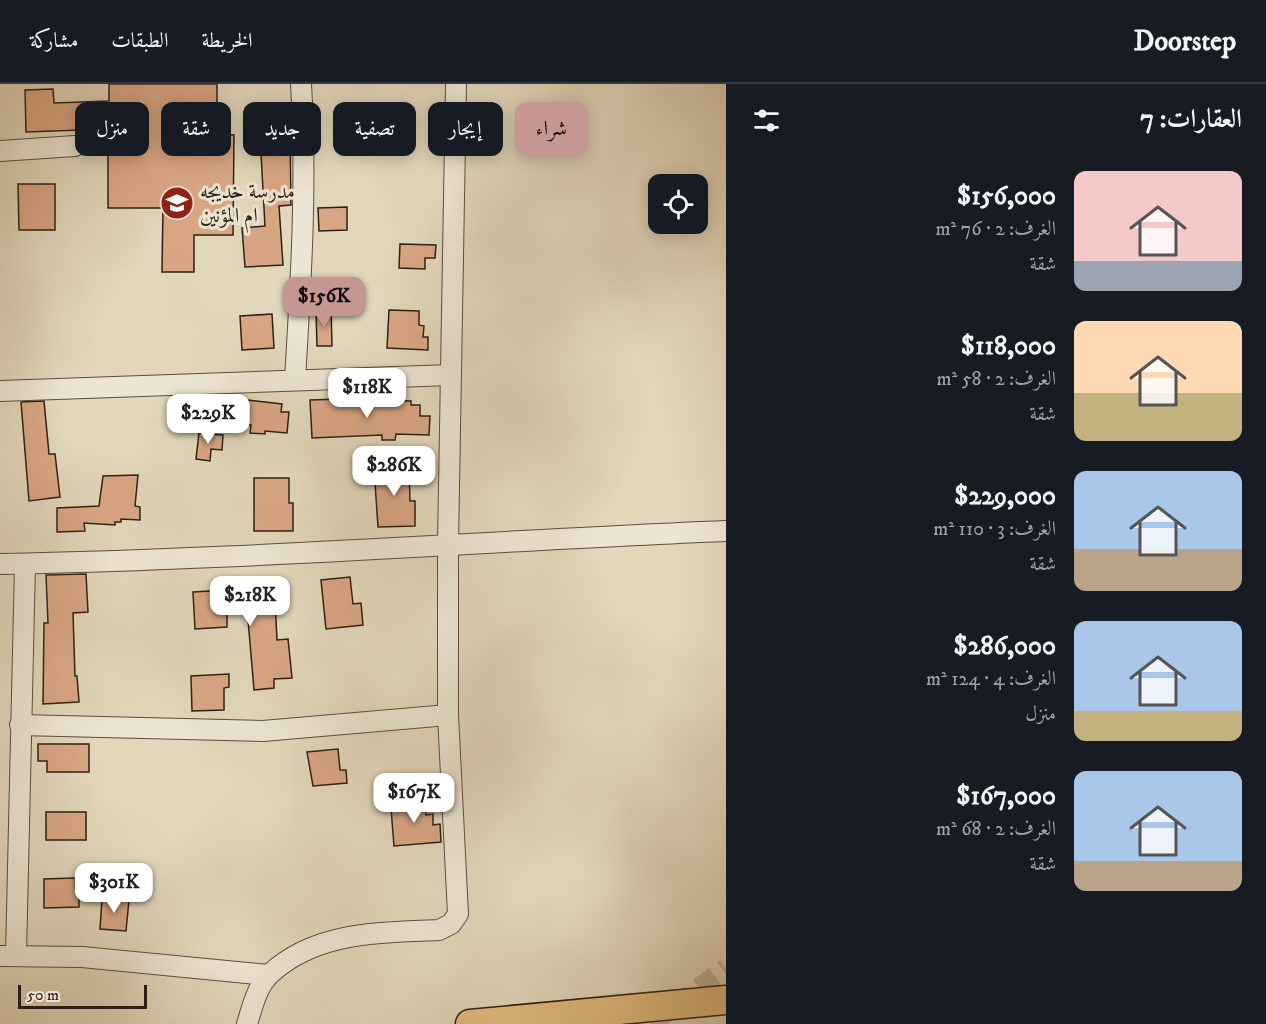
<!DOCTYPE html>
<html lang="ar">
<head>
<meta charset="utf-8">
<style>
  body { margin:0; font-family:"IM FELL DW Pica",Amiri,serif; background:#242831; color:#f1f3f6; direction:rtl; height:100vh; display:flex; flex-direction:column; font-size:22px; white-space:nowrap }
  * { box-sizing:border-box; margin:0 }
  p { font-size:20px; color:#9ea1a6 }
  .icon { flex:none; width:33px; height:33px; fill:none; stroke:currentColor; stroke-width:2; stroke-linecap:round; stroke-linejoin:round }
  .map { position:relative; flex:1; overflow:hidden; direction:ltr }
  .details { display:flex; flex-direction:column; background:#171b24; width:540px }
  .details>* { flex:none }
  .banner { position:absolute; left:18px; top:18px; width:570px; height:54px; direction:rtl; display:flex; gap:12px }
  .fabs { position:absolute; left:648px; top:90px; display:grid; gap:12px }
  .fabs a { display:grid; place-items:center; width:60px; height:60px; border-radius:12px; background:#171b24; box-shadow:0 3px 15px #0003; font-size:30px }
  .scale { position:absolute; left:18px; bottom:15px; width:129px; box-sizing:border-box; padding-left:6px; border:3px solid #2f1f15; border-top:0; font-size:16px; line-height:21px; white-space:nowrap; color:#2f1f15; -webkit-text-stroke:4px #ece5d3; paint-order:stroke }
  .price { position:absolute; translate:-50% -51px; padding:0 14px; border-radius:12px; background:#fff; color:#222; font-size:20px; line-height:39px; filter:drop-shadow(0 2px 3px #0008) }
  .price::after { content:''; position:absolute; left:50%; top:36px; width:18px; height:14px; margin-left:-9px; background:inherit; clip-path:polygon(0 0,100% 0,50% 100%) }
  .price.on { background:#c59692; color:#111 }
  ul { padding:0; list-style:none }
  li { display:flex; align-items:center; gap:18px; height:150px; padding:0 24px }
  li span { display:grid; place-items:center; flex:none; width:168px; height:120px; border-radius:12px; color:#555 }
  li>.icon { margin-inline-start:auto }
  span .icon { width:72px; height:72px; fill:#fffc; stroke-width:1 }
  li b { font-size:26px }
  h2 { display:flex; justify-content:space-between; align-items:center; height:72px; padding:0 24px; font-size:26px }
  .pill { padding:0 21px; border-radius:12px; background:#171b24; box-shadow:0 3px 15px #0003; font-size:21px; line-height:54px }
  .pill.on { background:#c59692; color:#111 }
  header { display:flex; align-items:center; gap:36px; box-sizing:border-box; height:84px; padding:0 30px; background:#171b24; border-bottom:2px solid #363941 }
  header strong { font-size:28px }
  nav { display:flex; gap:33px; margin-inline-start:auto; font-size:21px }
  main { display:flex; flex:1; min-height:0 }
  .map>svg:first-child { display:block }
  .building { fill:#d9a683; stroke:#2f1f15; stroke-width:1.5 }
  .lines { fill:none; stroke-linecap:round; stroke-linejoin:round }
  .minor-tunnel { stroke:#beb29a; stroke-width:20; stroke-dasharray:20 10; stroke-linecap:butt }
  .minor-casing { stroke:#5c4d3e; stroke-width:22 }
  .highway-casing { stroke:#2f1f15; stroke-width:31 }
  .minor { stroke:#ece5d3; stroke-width:20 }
  .highway { stroke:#e1bc7e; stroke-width:28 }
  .labels { text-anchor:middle; stroke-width:6; stroke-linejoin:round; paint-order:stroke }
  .poi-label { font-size:21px; fill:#2f1f15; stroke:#ece5d3; text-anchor:start }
</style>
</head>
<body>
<header>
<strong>Doorstep</strong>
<nav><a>الخريطة</a><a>الطبقات</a><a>مشاركة</a></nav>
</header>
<main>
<section class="details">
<h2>العقارات: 7<svg class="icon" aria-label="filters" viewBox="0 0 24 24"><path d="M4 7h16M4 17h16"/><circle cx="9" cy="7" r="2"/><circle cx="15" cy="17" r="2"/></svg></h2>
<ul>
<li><span style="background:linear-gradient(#f6c9c9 75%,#9aa5b1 0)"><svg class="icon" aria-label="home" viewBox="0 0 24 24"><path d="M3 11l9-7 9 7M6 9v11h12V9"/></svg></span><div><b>$156,000</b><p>الغرف: 2 · 76 m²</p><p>شقة</p></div></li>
<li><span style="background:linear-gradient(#ffd9b3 60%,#c2b280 0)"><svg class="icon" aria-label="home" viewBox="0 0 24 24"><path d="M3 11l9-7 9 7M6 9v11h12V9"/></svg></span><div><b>$118,000</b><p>الغرف: 2 · 58 m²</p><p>شقة</p></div></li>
<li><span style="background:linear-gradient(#a9c7e8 65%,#b9a48a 0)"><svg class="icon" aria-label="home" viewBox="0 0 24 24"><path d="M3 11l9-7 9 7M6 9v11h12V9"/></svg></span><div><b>$229,000</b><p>الغرف: 3 · 110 m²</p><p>شقة</p></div></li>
<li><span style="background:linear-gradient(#a9c7e8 75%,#c2b280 0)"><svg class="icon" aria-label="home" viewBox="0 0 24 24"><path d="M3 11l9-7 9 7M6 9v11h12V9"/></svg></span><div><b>$286,000</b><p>الغرف: 4 · 124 m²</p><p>منزل</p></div></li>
<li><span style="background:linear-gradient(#a9c7e8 75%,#b9a48a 0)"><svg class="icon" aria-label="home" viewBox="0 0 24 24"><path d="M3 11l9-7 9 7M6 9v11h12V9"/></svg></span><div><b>$167,000</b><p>الغرف: 2 · 68 m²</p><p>شقة</p></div></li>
</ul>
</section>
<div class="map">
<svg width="726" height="940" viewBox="0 0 726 940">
  <rect width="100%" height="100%" fill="#e2d7bb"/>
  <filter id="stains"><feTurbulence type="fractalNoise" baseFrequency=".00333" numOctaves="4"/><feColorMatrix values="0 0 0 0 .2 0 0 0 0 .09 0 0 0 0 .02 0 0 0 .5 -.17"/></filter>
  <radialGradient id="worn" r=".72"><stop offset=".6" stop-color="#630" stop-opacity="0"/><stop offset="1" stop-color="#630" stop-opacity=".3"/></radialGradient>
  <g class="building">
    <polygon points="109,0 217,0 217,50 234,51 233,151 194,151 194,188 162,188 163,124 108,124 108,45 26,48 25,6 53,5 54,19 109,17"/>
    <polygon points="290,51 291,121 279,122 283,181 245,183 242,144 265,142 260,52"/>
    <polygon points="18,100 55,100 55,146 19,146"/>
    <polygon points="347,123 347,146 319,147 318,124"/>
    <polygon points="400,160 436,161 435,174 425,174 425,185 399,184"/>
    <polygon points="331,225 332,262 317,262 316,226"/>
    <polygon points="389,226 419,227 419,241 424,242 423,253 428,253 428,266 387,264"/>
    <polygon points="272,230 274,264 242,266 240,232"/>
    <polygon points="370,314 370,316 411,317 411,321 420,321 420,332 430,332 429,351 396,350 395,356 382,356 382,351 312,354 310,316"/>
    <polygon points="248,316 282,320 281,328 289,328 287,349 265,347 265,350 250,349 251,341 245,341"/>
    <polygon points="44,317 49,370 55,370 60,413 29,417 21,318"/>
    <polygon points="199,349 223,351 222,366 211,365 210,377 196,375"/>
    <polygon points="409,382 410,417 415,417 415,442 378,443 374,384"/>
    <polygon points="138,391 135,422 140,423 140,436 121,435 121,438 115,438 115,441 84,439 85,447 57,448 57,424 99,422 103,392"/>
    <polygon points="254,394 289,394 289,419 293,419 293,447 254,447"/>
    <polygon points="86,490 88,528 73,529 75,592 77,592 79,618 43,620 44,539 48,539 46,491"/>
    <polygon points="350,493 353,520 361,519 363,541 326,545 321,496"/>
    <polygon points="274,497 277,556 288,555 292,594 274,595 274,604 254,606 247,524 227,525 227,543 195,545 193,508 244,505 244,499"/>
    <polygon points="229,590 229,603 224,604 224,626 192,627 191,592"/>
    <polygon points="38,660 89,660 89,688 47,688 47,677 38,677"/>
    <polygon points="338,665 340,686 346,686 347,699 313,702 307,668"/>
    <polygon points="424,712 426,731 433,730 433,741 440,740 441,758 394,762 391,724 407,723 407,713"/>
    <rect x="46" y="728" width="40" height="28"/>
    <polygon points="75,794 75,804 79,804 79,823 44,824 44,795"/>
    <polygon points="102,814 129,816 126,847 100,845"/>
  </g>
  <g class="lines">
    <polyline class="minor-tunnel" points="651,940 726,884"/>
    <defs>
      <g id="minor">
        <polyline points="0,67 75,62"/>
        <path d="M295,295C301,196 307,99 301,0"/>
        <polyline points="0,307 451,291"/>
        <path d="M0,480C242,476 484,457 726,447"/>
        <polyline points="20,641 263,647 448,631"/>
        <polyline points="16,871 25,480"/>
        <polyline points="0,872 82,873 268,891"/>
        <path d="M247,940C252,924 257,902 270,890C316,847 380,849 439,846L451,840L458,830L448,631V460L456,0"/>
      </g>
      <polyline id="highway" points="470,940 726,916"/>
    </defs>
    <use href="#minor" class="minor-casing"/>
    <use href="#highway" class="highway-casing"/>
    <use href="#minor" class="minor"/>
    <use href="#highway" class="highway"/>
  </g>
  <defs>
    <symbol id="school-disc" viewBox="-11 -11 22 22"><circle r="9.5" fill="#8f2418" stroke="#ece5d3"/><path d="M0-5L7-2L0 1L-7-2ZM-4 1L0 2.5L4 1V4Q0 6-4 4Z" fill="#fff"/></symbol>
  </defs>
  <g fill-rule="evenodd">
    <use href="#school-disc" x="158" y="100" width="38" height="38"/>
  </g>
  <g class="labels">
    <g class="poi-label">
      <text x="200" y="114">مدرسة خديجه<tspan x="200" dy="24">ام المؤنين</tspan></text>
    </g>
  </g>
  <rect width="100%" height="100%" filter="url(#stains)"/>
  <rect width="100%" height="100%" fill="url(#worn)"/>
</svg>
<div class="fabs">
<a><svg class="icon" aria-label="locate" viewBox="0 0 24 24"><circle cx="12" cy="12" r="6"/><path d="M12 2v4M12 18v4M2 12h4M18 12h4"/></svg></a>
</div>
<div class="scale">50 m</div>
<b class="price on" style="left:324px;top:244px">$156K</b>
<b class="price" style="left:367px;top:335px">$118K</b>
<b class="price" style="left:208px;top:361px">$229K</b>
<b class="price" style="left:394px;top:413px">$286K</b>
<b class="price" style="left:250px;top:543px">$218K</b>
<b class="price" style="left:414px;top:740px">$167K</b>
<b class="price" style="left:114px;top:830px">$301K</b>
<div class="banner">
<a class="pill on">شراء</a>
<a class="pill">إيجار</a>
<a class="pill">تصفية</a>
<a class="pill">جديد</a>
<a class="pill">شقة</a>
<a class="pill">منزل</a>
</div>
</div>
</main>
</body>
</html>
